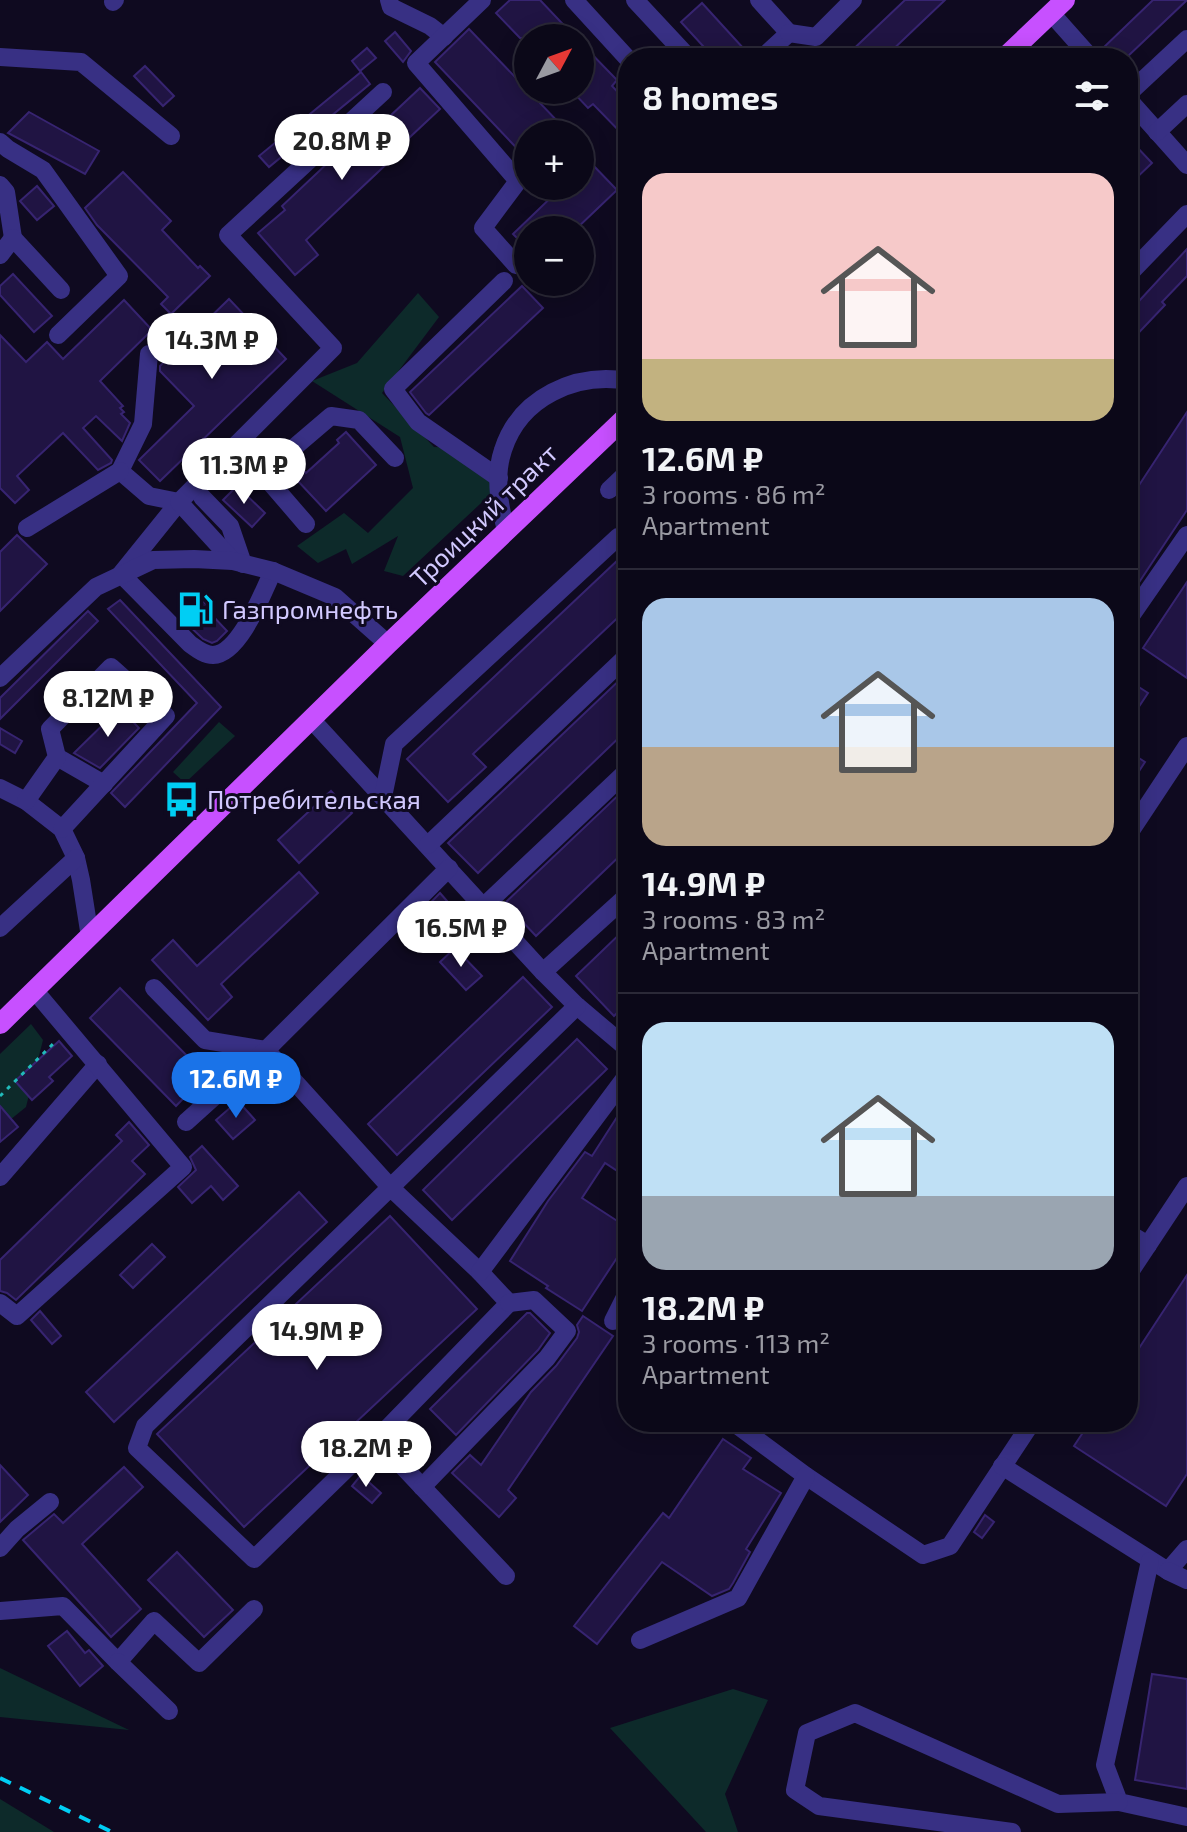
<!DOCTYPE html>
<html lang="en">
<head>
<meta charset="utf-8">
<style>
  body { margin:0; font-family:"Exo 2",sans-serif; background:#191625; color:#f1f3f6; height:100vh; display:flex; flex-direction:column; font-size:30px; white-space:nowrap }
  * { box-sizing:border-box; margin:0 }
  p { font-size:26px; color:#9a9aa2 }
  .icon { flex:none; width:44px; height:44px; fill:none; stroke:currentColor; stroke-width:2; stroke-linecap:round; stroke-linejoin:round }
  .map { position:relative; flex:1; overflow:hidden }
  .details { position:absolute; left:618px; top:48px; width:520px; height:1384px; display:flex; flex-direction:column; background:#0b0818; border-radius:32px; box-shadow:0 4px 20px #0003,0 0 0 2px #2b2937 }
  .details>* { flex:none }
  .needle { width:52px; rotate:49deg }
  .controls { position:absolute; left:514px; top:24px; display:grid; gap:16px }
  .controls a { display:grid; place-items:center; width:80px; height:80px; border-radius:50%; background:#0b0818; box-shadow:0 4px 20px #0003,0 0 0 2px #2b2937; font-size:40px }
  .price { position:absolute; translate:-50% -68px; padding:0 18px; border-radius:28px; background:#fff; color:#222; font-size:26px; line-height:52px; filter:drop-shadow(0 2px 4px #0008) }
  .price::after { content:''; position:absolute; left:50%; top:48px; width:24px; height:18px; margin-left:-12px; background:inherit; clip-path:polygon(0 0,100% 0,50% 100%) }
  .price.active { background:#1a73e8; color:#fff }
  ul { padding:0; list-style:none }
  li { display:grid; align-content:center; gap:16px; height:424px; padding:0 24px }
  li+li { border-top:2px solid #2b2937 }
  li span { display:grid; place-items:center; height:248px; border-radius:24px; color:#555 }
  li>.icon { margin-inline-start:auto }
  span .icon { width:144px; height:144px; fill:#fffc; stroke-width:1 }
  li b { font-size:34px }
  h2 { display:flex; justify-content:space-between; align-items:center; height:96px; padding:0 24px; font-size:34px }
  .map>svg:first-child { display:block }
  .green { fill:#0d2a2a }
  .building { fill:#201443; stroke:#372471; stroke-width:2 }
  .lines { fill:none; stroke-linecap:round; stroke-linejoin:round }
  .path { stroke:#21bbba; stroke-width:3; stroke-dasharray:4 6; stroke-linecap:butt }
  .minor { stroke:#383084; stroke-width:18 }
  .major { stroke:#c750ff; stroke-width:20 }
  .rail { stroke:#00cef4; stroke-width:4; stroke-dasharray:12 10; stroke-linecap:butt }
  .labels { text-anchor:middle; stroke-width:6; stroke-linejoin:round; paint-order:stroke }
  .street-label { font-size:26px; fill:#d2c9ff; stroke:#0f0a20 }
  .poi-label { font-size:26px; fill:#d2c9ff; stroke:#0f0a20; text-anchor:start }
</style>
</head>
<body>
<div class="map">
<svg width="1187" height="1832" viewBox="0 0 1187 1832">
  <rect width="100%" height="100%" fill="#0f0a20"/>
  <g class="green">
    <polygon points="418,293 439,317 382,393 434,447 466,448 495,490 403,576 384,571 398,536 352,564 346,549 318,563 297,546 344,513 368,533 413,488 400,437 312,381 357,363"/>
    <polygon points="219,722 235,736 185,783 173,772"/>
    <polygon points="31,1024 43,1040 26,1107 0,1128 0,1054"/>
    <polygon points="0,1668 129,1730 0,1717"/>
    <polygon points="733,1689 768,1700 725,1794 738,1832 706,1832 610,1728"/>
    <polygon points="0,1799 54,1832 0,1832"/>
  </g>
  <g class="building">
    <polygon points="510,0 540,0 576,38 520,38 496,13"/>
    <polygon points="905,0 945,0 884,58 844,58"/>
    <polygon points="1153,0 1187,0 1126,58 1111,58 1102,49"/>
    <polygon points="702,3 744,49 735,58 714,58 681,22"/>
    <polygon points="469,29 562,126 554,134 528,134 528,160 435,62"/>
    <polygon points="395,32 411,51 403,62 385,41"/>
    <polygon points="580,42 617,80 612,86 628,103 628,140 593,104 588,108 571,90 580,90"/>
    <polygon points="367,48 376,58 360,71 352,61"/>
    <polygon points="145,66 174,96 163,106 134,76"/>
    <polygon points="361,72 370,84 269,167 259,156"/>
    <polygon points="420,88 440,109 393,153 395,156 306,240 318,255 295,275 258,233 285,210 282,206 367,126 373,132"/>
    <polygon points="29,112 99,151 85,174 8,133"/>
    <polygon points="1134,144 1152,163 1128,186 1128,150"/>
    <polygon points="589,161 617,190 575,230 528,230 528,249 513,234 563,186 580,186 580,170"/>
    <polygon points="123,172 171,221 162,230 198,268 200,266 210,276 171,314 161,304 168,297 97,225 85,208"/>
    <polygon points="37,186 54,206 37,220 20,201"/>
    <polygon points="1187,249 1187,276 1162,302 1165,305 1128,344 1128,313"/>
    <polygon points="13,274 52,316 34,332 0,295 0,286"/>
    <polygon points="522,286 543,308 429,415 426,413 410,392"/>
    <polygon points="229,299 286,359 160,481 139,460 194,406 160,371 160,366"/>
    <polygon points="124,300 152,330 100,381 123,406 120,408 124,412 121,414 130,423 122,441 96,416 83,428 112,460 111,463 98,470 63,433 17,476 29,490 15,503 0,488 0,335 26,362 47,342 63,359"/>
    <polygon points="1187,412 1187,510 1128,599 1128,502"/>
    <polygon points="346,432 376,465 326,511 296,479 304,471 306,473 339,443 337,440"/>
    <polygon points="237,486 265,513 252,527 223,500"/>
    <polygon points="17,535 47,564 0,611 0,552"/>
    <polygon points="619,559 628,568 628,608 473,754 486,767 448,802 407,759"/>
    <polygon points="1187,582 1187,678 1143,648"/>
    <polygon points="120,600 221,707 125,807 111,793 197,703 108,609"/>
    <polygon points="203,601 213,611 210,613 227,631 217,641 212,643 203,639 183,620"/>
    <polygon points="88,611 98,621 0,719 0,698"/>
    <polygon points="628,672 628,729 478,873 448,843"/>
    <polygon points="1128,680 1148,693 1138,708 1128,701"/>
    <polygon points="120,708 139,728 100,768 74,753"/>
    <polygon points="0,728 22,741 15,753 0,744"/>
    <polygon points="1128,751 1145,762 1128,788"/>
    <polygon points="628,786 628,848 536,936 505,903"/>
    <polygon points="331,791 352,813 299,863 278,840"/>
    <polygon points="299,872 318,893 221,984 232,997 208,1020 152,960 173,940 197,966"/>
    <polygon points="440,893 454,909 434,927 436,928 426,938 412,922"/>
    <polygon points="628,926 628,1002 614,1016 576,976"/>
    <polygon points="455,948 482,976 466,990 440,962"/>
    <polygon points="523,977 552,1007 397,1155 368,1124"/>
    <polygon points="120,988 206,1075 176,1106 90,1018"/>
    <polygon points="577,1039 607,1069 452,1220 423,1190"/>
    <polygon points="59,1041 72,1056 49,1077 53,1081 32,1100 15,1081"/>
    <polygon points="628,1100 628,1165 622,1174 605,1163 582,1198 628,1228 628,1241 582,1311 546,1288 548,1286 510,1261 548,1201 585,1152 592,1156"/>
    <polygon points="238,1101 255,1120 233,1139 216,1120"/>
    <polygon points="0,1106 18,1127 0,1142"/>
    <polygon points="129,1122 149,1145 132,1161 145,1174 16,1300 7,1293 0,1291 0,1260 122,1141 116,1135"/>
    <polygon points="202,1146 238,1186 223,1200 211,1186 192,1203 178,1187 196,1170 190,1157"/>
    <polygon points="299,1192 327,1222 114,1422 86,1392"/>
    <polygon points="390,1216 477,1309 244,1527 157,1434"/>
    <polygon points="152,1244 165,1257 133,1288 120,1275"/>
    <polygon points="1187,1275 1187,1474 1166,1506 1074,1446 1090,1422 1128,1422 1128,1365"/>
    <polygon points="40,1311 61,1336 52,1344 31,1320"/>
    <polygon points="527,1313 530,1313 550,1333 538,1350 456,1435 430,1409"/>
    <polygon points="583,1316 613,1336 508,1490 516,1498 499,1517 452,1473 470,1455 481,1465 531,1392 556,1366 577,1338 579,1332 577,1325"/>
    <polygon points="723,1439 751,1458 743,1469 781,1493 746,1549 750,1552 733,1583 729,1589 712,1596 662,1562 597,1644 574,1626 663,1513 669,1518"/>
    <polygon points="0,1465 28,1495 0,1522"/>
    <polygon points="124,1467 143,1487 82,1544 141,1609 111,1637 23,1540 54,1514 63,1523"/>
    <polygon points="361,1475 381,1493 372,1503 352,1486"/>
    <polygon points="985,1515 994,1522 982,1538 974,1532"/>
    <polygon points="177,1552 233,1610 204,1637 148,1580"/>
    <polygon points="67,1631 85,1653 89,1650 103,1666 80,1686 48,1646"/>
    <polygon points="1152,1674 1187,1679 1187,1789 1135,1780"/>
  </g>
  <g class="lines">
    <polyline class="path" points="0,1096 55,1042"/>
    <g class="minor">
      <polyline points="389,0 391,7 430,26 444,37"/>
      <polyline points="482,0 416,63 518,181 483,228 516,265"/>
      <polyline points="574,0 628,59"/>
      <polyline points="635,0 689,58"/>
      <polyline points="759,0 789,33 762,58"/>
      <polyline points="113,2 115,0"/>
      <polyline points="1051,13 1091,58"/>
      <polyline points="789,33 816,37 853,0"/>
      <polyline points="0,57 81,62 171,136"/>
      <polyline points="1128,94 1187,39"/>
      <polyline points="1128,99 1187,165"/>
      <polyline points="1157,132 1187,104"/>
      <polyline points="0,142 8,149 43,170 119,276 58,335"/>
      <polyline points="0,185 6,192 13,238"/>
      <polyline points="0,255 13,238 61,290"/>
      <polyline points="1128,275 1187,214"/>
      <path d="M149,354L143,424L120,471L149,496L179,502L121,574L190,644C197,649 204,655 213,655C240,654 263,592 273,571"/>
      <polyline points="237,444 306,524"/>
      <polyline points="263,474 331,416 359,420 395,458"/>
      <polyline points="499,478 418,422 393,389 504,281"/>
      <polyline points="609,490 628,472"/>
      <polyline points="202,497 230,526 243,564"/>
      <polyline points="27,528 120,471"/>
      <path d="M506,530C499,505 494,476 503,450C520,397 576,372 628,381"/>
      <polyline points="233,561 179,502 333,348 228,235 383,92"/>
      <polyline points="1128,620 1187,535"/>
      <polyline points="0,678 96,587 153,560 194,559 233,561 273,571 335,597 388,644"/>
      <polyline points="311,719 543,972 577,1006 628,1049"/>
      <polyline points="57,757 104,784"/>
      <polyline points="0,788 26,801 62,829 76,858 81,880 90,937"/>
      <polyline points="383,797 394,744 618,537 628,546"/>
      <polyline points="26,801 57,757 50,729 111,667 166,716 62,829"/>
      <polyline points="1128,835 1187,746"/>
      <polyline points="428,845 628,655"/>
      <polyline points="483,907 628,770"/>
      <polyline points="0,928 76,858"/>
      <polyline points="543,972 628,895"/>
      <polyline points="154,988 205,1040 266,1050 391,1188 480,1272 509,1303 377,1439 254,1559 137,1448 145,1426 577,1006"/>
      <polyline points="186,1122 266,1050 449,868"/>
      <polyline points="0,1177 98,1064"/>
      <polyline points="1128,1233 1148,1245"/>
      <polyline points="480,1272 628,1074"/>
      <polyline points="1128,1275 1187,1186"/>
      <polyline points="0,1303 17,1316 183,1167 35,991"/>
      <polyline points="613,1321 628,1291"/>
      <polyline points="739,1422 737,1425 806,1476 923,1555 950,1546 1032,1422"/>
      <polyline points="377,1439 506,1576"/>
      <polyline points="1002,1466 1168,1571 1187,1549"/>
      <polyline points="422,1487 547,1358 567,1331 534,1300 509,1303"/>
      <polyline points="0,1548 17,1529 50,1502"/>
      <polyline points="1150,1561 1105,1765 1119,1802 1187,1817"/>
      <polyline points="1168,1571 1187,1580"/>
      <polyline points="0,1611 63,1606 118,1662 154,1621 199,1663 254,1609"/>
      <polyline points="640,1640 738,1598 806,1476"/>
      <polyline points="118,1662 169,1711"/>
      <polyline points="1012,1832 819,1806 795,1790 807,1733 855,1713 1058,1804 1119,1802"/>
    </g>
    <g class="major">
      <polyline points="1004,58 1065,0"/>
      <polyline points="0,1024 388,644 628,415"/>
    </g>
    <polyline class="rail" points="0,1778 112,1832"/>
  </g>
  <defs>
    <symbol id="fuel-bare" viewBox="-9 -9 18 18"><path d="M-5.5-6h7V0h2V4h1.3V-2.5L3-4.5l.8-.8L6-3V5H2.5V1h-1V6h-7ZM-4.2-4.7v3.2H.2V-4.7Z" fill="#00cef4" stroke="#0f0a20" stroke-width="2.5" paint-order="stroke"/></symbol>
    <symbol id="bus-bare" viewBox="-9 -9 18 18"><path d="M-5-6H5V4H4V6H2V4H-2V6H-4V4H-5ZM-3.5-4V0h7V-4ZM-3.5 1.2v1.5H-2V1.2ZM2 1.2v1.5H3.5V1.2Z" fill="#00cef4" stroke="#0f0a20" stroke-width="2.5" paint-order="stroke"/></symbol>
  </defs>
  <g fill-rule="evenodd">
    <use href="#fuel-bare" x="170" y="584" width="51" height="51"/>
    <use href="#bus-bare" x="156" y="774" width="51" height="51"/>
  </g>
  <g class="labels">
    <g class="street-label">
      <text transform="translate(484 516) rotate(-44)" y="9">Троицкий тракт</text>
    </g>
    <g class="poi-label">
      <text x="222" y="619">Газпромнефть</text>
      <text x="207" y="809">Потребительская</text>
    </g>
  </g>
</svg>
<div class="controls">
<a><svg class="needle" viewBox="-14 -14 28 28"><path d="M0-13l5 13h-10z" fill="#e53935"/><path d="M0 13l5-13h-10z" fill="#9a9aa2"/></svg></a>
<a>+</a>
<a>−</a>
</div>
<b class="price" style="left:342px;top:182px">20.8M ₽</b>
<b class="price" style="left:212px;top:381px">14.3M ₽</b>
<b class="price" style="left:244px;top:506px">11.3M ₽</b>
<b class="price" style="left:108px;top:739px">8.12M ₽</b>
<b class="price" style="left:461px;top:969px">16.5M ₽</b>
<b class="price active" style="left:236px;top:1120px">12.6M ₽</b>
<b class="price" style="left:317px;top:1372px">14.9M ₽</b>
<b class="price" style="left:366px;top:1489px">18.2M ₽</b>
<section class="details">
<h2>8 homes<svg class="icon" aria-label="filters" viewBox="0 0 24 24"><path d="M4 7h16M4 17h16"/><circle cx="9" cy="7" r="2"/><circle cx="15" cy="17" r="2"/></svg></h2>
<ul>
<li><span style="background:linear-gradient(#f6c9c9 75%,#c2b280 0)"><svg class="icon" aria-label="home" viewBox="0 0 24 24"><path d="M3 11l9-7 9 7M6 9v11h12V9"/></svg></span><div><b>12.6M ₽</b><p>3 rooms · 86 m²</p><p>Apartment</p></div></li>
<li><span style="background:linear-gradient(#a9c7e8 60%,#b9a48a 0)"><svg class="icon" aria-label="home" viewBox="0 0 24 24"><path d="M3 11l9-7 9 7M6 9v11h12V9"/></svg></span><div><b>14.9M ₽</b><p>3 rooms · 83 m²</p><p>Apartment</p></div></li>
<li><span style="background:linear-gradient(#bfe0f5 70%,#9aa5b1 0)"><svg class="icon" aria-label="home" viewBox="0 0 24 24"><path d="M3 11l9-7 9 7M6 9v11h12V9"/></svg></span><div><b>18.2M ₽</b><p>3 rooms · 113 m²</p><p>Apartment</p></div></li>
</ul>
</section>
</div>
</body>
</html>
